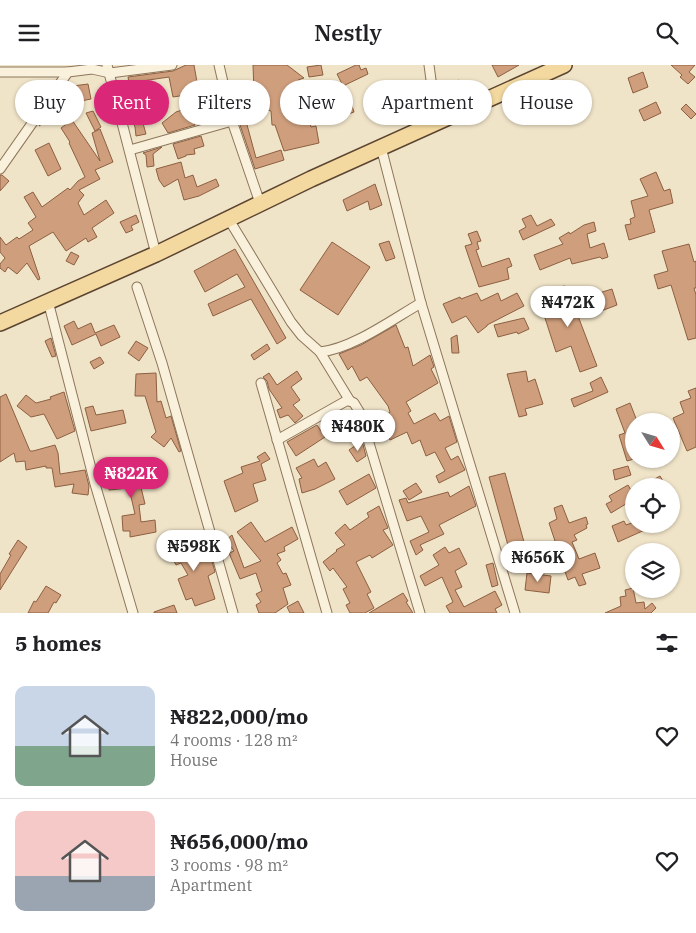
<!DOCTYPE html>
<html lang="en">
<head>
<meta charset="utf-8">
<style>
  body { margin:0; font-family:"IBM Plex Serif",serif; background:#f2f2f2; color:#202124; height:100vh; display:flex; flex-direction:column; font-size:19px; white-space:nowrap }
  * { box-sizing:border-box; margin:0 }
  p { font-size:16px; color:#757577 }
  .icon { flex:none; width:28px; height:28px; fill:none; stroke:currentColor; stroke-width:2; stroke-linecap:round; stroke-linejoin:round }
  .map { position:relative; height:548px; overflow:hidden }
  .details { display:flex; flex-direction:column; background:#fff; flex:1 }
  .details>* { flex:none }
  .banner { position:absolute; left:15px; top:15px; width:666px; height:45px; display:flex; gap:10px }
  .needle { width:32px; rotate:127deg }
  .controls { position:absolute; left:625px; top:348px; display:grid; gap:10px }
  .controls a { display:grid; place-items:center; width:55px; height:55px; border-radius:50%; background:#fff; box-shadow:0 1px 4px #0004; font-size:25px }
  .price { position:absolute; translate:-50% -42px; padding:0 11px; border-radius:18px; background:#fff; color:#222; font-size:16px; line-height:32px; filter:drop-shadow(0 1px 2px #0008) }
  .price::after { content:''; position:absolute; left:50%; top:30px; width:15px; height:11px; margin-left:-8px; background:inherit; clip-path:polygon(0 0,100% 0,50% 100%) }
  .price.on { background:#db2777; color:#fff }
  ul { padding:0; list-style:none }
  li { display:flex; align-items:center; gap:15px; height:125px; padding:0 15px }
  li+li { border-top:1px solid #e0e0e0 }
  li span { display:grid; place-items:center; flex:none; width:140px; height:100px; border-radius:10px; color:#555 }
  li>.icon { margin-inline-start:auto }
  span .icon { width:60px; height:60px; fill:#fffc; stroke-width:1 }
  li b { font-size:21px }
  h2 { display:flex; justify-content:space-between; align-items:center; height:60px; padding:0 15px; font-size:21px }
  .tag { padding:0 18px; border-radius:22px; background:#fff; box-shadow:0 1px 4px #0004; font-size:18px; line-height:45px }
  .tag.on { background:#db2777; color:#fff }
  header { display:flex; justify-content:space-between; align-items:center; height:65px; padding:0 15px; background:#fff; font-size:22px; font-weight:600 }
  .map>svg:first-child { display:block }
  .building { fill:#cf9f7d; stroke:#8d5f41 }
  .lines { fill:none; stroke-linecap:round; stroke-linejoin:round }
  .minor-casing { stroke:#8d765c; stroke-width:11 }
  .primary-casing { stroke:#5b4430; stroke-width:18 }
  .minor { stroke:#faf1dc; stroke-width:9 }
  .primary { stroke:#f3d9a0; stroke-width:15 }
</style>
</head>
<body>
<header><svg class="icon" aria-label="menu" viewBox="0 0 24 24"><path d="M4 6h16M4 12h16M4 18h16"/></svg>Nestly<svg class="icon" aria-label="search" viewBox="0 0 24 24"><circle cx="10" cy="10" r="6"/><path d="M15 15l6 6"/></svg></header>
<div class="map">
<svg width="696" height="548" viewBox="0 0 696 548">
  <rect width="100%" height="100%" fill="#f0e4c8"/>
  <g class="building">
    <polygon points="186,0 194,0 197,17 191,18 193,29 173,32 169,12 142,16 150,35 141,39 132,17 129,18 128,12 173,6"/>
    <polygon points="253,0 287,0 304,13 298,15 311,62 316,61 319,78 284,86 275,60 272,60 271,46 248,40 249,44 243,45 256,93 281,85 284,95 255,104 238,54 234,31 254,27"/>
    <polygon points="321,0 323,10 309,12 307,2"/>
    <polygon points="356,0 359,0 361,5 366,3 368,9 343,21 337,9"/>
    <polygon points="492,0 519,0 498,12"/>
    <polygon points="671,0 695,0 689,7 695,12 688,19 680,12 682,10"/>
    <polygon points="643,7 648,22 633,28 628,13"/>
    <polygon points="459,15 463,22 452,28 455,34 444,39 440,25"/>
    <polygon points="88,19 91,34 76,37 79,40 63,51 60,46 39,61 59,30 73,21"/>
    <polygon points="40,22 44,27 24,46 19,41"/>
    <polygon points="349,32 354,47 331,55 326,40"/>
    <polygon points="137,37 146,69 136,71 135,62 127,40"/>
    <polygon points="656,37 661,48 644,56 639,45"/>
    <polygon points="686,39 696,49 691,54 681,44"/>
    <polygon points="194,41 197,49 192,50 195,60 168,68 162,58 176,47"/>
    <polygon points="93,46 101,62 95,66 86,48"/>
    <polygon points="72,55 100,96 92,68 100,64 113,97 95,105 100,114 79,125 84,130 78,138 84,150 106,135 114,148 92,163 97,172 88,177 86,173 66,186 53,167 29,181 40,214 38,215 27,198 17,209 8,202 5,207 0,203 0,199 5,193 0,187 0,172 6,180 17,172 19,174 33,165 28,158 36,152 24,132 33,127 42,142 68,123 70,125 78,116 85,112 69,78 70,77 61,63"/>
    <polygon points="201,71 204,81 194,84 195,89 186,90 186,91 178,94 173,79"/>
    <polygon points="49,78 61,104 48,111 35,85"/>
    <polygon points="162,82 153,89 154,101 147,102 146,90 143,88"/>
    <polygon points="181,97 185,113 193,110 197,122 216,114 219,121 199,131 184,135 178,114 164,122 159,115 156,104"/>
    <polygon points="656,107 664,126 670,124 673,138 649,145 655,167 629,175 625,160 631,159 630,154 635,152 631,136 648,131 640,114"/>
    <polygon points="0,110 2,110 9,116 0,126"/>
    <polygon points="375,119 382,140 370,145 368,136 347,146 343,135"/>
    <polygon points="136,150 139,157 131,161 133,165 126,168 120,157"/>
    <polygon points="531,150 537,161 551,154 555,160 523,175 519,166 526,162 522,154"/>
    <polygon points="594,157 596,166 587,169 590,183 604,178 608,192 602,194 600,192 572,199 570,193 540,205 534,190 563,179 559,173 569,167 570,169 584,160"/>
    <polygon points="477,166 481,176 477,177 479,184 476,185 482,202 509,193 512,201 507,203 509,214 479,222 465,181 472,179 468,169"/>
    <polygon points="389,176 395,193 386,196 379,179"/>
    <polygon points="332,177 370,202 338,250 300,225"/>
    <polygon points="689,179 694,197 696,196 696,223 694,223 696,230 696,273 688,275 671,220 658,224 654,210 668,206 662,186"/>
    <polygon points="235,184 286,273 277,279 251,234 213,251 208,239 245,222 237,209 205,227 194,206"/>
    <polygon points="71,187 79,191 74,200 66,196"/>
    <polygon points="565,221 568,238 578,234 584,249 578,251 597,301 580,307 571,281 556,287 544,250 551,248 547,224"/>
    <polygon points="612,224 617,240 601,246 596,229"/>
    <polygon points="477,228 481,236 498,228 501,236 517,228 524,241 487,260 487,261 478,268 466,251 452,258 443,239 460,232 461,234"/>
    <polygon points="524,253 529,264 518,269 517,267 498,272 494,260"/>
    <polygon points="74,256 78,264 91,258 95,268 114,260 120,272 101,281 96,269 72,280 64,261"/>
    <polygon points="396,260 405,283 408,282 413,301 430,290 434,302 431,304 438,318 406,337 411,346 408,348 414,359 435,348 440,356 449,351 457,377 445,383 451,395 458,391 465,405 439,418 436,411 445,406 435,387 426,391 420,375 412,379 407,367 390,375 387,368 391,366 380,355 390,347 388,341 367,312 360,316 352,301 348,305 339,289 361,280"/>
    <polygon points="457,270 459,288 452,288 451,273"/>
    <polygon points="51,273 56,291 52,292 45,276"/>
    <polygon points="136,276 148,283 139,296 128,288"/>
    <polygon points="267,279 270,284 254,295 251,290"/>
    <polygon points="100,292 104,298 94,304 90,297"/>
    <polygon points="297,306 302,314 291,322 300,335 293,340 303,351 295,358 288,350 280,353 277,345 282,343 269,324 267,316 263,312 269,308 277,320"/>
    <polygon points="526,306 528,317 535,314 543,339 525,344 527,350 519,352 507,309"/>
    <polygon points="156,308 157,337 161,336 166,353 171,351 181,386 179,387 171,373 164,382 151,372 156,367 145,331 135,331 136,309"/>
    <polygon points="601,312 608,327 574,342 571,334 593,326 590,318"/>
    <polygon points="696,323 696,382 687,386 673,353 684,348 680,337 691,333 688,326"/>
    <polygon points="64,327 75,366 57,374 44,349 31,352 17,341 26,330 36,338 51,334 50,332"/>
    <polygon points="6,329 30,386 33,386 55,380 58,388 60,409 85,405 89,421 88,430 72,428 74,419 55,422 52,403 46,403 46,401 26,405 25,396 16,397 14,388 0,397 0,332"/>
    <polygon points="630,338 637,356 634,356 634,394 627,396 619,370 625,368 616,344"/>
    <polygon points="93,341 96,350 123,345 126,358 91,366 85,343"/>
    <polygon points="317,360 325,372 296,391 287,377"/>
    <polygon points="362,376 366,391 357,397 349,385"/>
    <polygon points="265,387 270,394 261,399 266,415 253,419 258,436 235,447 224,416 243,408 241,402 260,396 257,392"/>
    <polygon points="314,394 318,402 326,397 335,414 315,424 302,428 299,414 302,413 296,403"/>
    <polygon points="135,397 138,414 139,414 145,439 139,440 141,457 155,455 156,467 130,472 130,466 123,466 122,451 135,449 129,423 109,425 107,405 125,403 124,399"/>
    <polygon points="628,401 631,410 615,415 613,405"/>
    <polygon points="505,408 527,488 532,486 535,494 514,502 489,412"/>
    <polygon points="369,409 376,423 347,440 339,426"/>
    <polygon points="660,411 666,421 642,421"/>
    <polygon points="416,418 422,427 409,435 403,426"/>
    <polygon points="628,420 634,430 634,434 611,448 606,439 612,436 609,431"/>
    <polygon points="469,421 476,441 439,460 444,469 420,480 423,485 416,490 410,476 429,467 421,451 407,456 399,435 406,433 408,438 448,427 450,432"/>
    <polygon points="562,440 569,458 586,452 588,459 586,460 587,463 574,470 577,475 572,477 579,494 595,488 600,503 582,509 586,519 579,521 575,512 568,515 555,479 554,487 536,495 534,489 547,483 547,481 556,479 549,458 557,454 554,443"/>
    <polygon points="379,441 388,463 383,465 393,480 372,493 370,490 356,497 371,527 367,529 374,543 365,548 350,548 346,540 350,538 343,524 347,522 333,503 330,506 323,497 337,486 336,485 345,480 335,468 345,459 350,465 369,452 367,448"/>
    <polygon points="624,456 626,460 634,457 634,459 644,459 647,464 618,477 612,461"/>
    <polygon points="251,457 265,477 292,462 298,474 284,482 285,486 277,489 281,495 277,498 283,509 286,508 291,520 283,523 288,539 275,548 259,548 256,540 261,537 256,529 262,526 256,508 240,514 229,488 234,486 226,475 232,470 244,503 261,496 237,467"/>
    <polygon points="181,473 189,489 204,481 212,496 215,507 208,511 215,534 195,541 192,533 186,535 178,514 188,510 181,498 176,500 166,480"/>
    <polygon points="18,475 27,482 0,525 0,509 11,490 9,489"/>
    <polygon points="445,482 449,488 459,483 467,499 455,506 462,522 455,525 464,542 495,526 502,540 495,544 497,548 450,548 446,541 453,537 442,512 425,521 420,511 439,500 433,490"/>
    <polygon points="493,498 498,520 492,522 486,500"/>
    <polygon points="527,508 551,511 549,528 525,525"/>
    <polygon points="46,521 61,530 56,538 54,537 48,548 28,548 34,536 36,537"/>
    <polygon points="633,523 636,538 644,537 645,544 652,538 656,543 651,548 605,548 621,541 620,532 626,531 625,525"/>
    <polygon points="403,528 408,536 406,537 413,548 369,548"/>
    <polygon points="298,536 304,548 290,548 287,542"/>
    <polygon points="174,540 177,548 154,548 154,547"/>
  </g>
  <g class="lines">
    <defs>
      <g id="minor">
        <polyline points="107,0 156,189"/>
        <polyline points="219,0 232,56 260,138"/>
        <polyline points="429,0 431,15 441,55"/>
        <polyline points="0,7 68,7 92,4 110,8 172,0"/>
        <polyline points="381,82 421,238 515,548"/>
        <polyline points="130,85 232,56"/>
        <polyline points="0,104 68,7"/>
        <path d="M228,153L291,257L302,271L320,287C352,284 393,254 421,238"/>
        <polyline points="137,222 162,298 233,548"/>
        <polyline points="48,236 95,419 133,548"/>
        <polyline points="320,287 350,336 354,338 360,348 420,548"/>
        <polyline points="261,318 327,548"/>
        <polyline points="277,375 346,336 350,336"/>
      </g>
      <polyline id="primary" points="0,258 156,189 311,114 564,0"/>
    </defs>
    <use href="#minor" class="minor-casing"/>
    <use href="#primary" class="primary-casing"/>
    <use href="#minor" class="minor"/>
    <use href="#primary" class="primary"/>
  </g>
</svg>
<div class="controls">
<a><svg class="needle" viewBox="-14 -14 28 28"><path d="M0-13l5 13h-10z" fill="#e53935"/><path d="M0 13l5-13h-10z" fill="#757577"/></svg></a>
<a><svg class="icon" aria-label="locate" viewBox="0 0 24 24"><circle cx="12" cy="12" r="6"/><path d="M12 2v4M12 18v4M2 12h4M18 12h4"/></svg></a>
<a><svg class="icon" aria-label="layers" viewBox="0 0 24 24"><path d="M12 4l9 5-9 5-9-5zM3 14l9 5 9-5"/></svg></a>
</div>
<b class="price" style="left:568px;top:263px">₦472K</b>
<b class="price" style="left:358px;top:387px">₦480K</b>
<b class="price on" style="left:131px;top:434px">₦822K</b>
<b class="price" style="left:194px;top:507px">₦598K</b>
<b class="price" style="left:538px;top:518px">₦656K</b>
<div class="banner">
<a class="tag">Buy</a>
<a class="tag on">Rent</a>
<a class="tag">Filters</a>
<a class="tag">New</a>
<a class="tag">Apartment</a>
<a class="tag">House</a>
</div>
</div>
<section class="details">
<h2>5 homes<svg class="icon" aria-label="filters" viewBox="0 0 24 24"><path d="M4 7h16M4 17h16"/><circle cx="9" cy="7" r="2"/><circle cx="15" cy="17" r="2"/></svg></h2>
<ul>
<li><span style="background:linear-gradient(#c9d6e8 60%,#7fa58c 0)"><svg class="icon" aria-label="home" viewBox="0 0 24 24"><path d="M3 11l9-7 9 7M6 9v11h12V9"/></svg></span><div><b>₦822,000/mo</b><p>4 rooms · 128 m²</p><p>House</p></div><svg class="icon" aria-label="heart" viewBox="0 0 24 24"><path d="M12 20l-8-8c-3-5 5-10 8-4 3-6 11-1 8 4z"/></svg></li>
<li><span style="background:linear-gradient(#f6c9c9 65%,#9aa5b1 0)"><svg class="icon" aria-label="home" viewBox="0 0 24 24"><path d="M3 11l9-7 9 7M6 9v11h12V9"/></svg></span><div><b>₦656,000/mo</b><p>3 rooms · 98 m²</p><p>Apartment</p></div><svg class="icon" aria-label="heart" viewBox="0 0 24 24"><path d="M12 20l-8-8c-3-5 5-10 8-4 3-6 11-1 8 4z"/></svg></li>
</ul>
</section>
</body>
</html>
